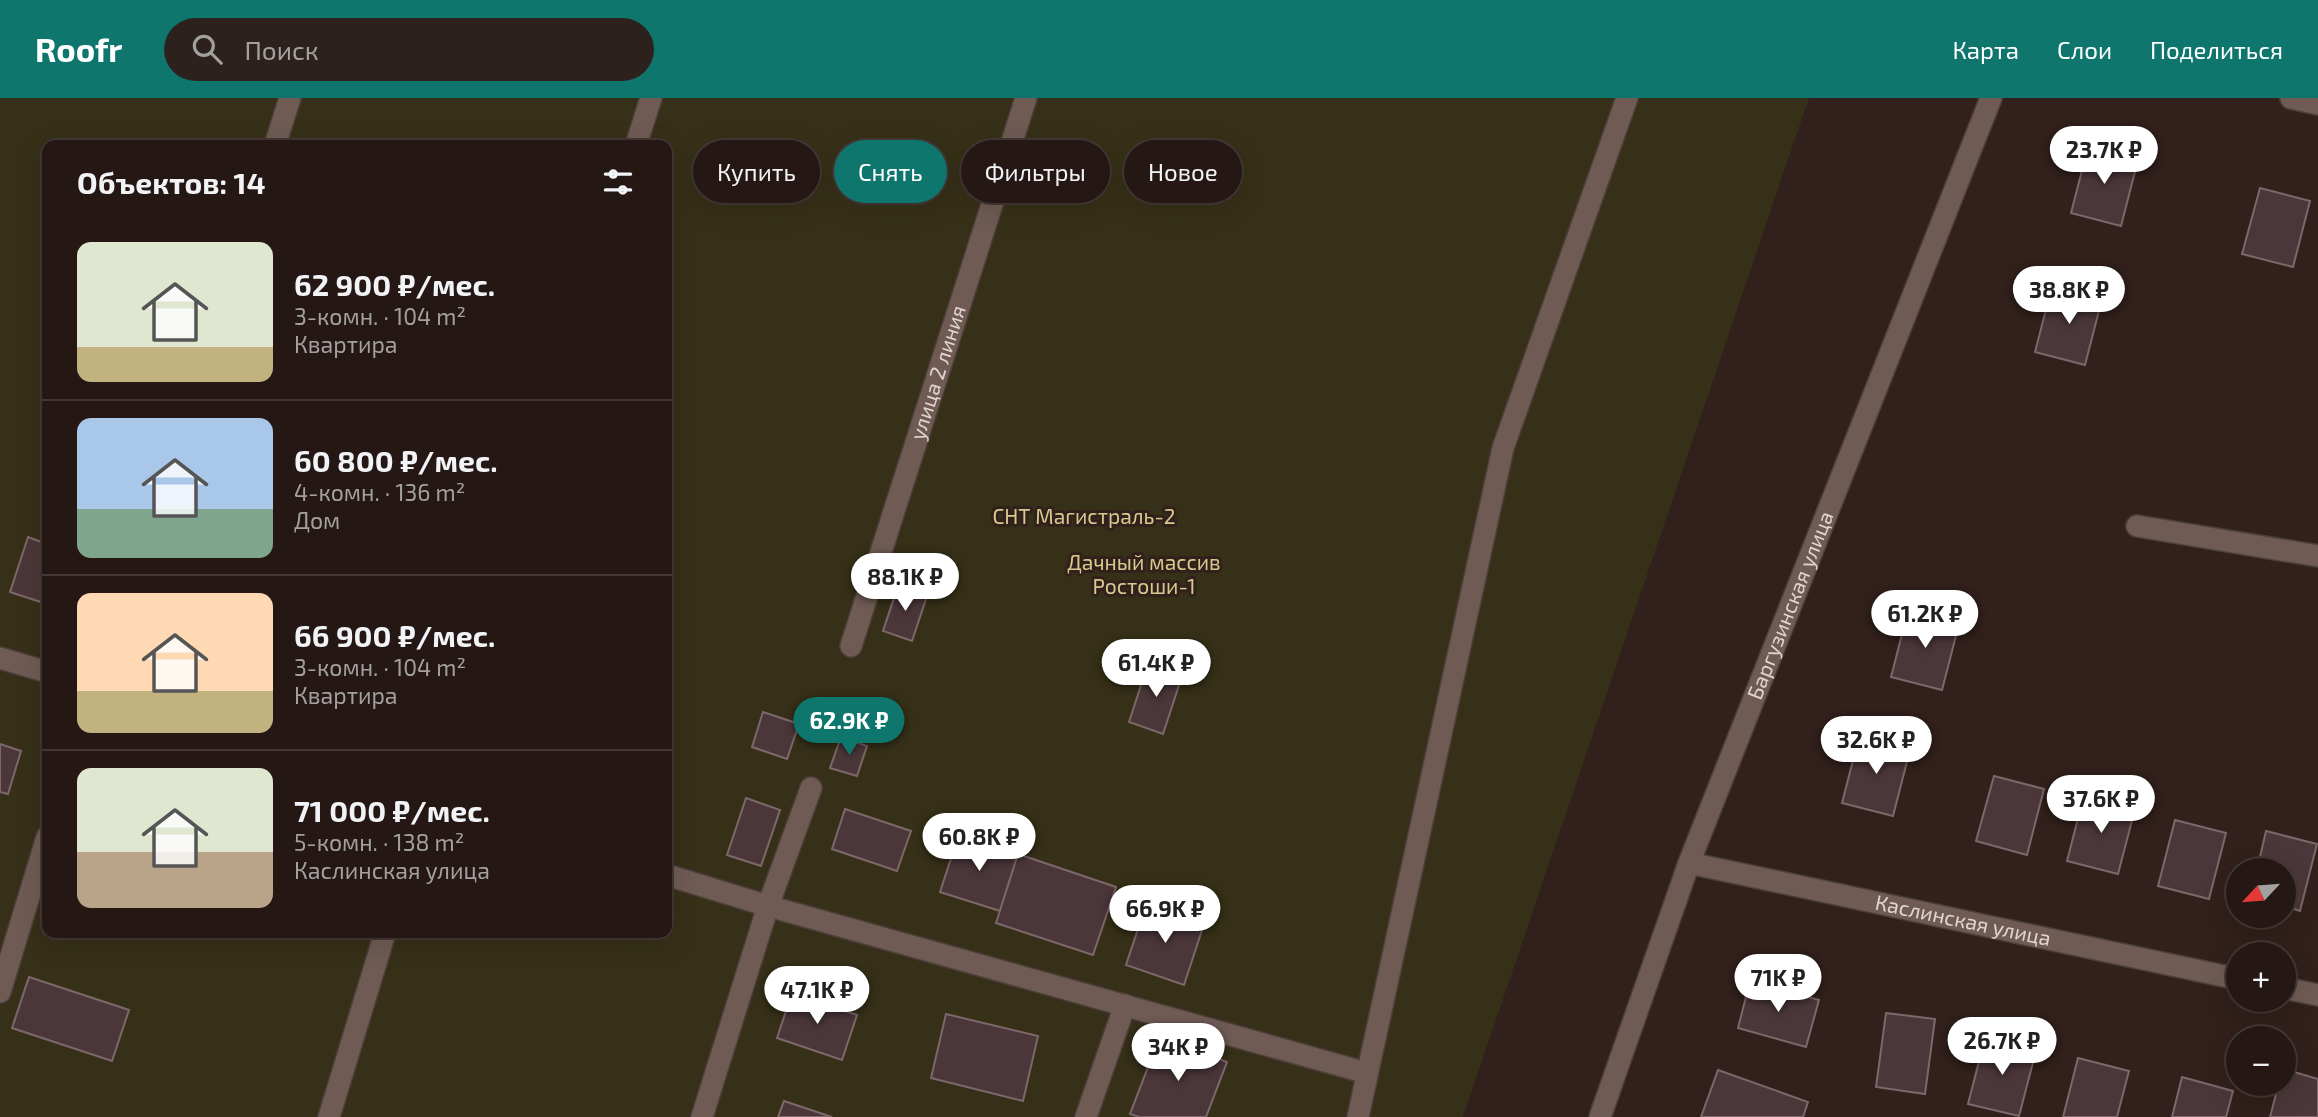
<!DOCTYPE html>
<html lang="ru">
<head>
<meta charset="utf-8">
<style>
  body { margin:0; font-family:"Exo 2",sans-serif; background:#2d211d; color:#f1f3f6; height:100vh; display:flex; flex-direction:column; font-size:26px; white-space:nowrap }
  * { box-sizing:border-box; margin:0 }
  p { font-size:23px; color:#a3a0a0 }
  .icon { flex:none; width:38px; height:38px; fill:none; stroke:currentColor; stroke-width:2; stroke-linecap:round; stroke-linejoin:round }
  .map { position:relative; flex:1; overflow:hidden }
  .panel { position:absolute; left:42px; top:42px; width:630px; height:798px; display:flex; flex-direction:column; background:#251814; border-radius:14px; box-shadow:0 7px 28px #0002,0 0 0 2px #423734 }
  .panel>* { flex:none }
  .top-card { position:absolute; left:693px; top:42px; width:665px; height:63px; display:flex; gap:14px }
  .needle { width:46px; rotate:244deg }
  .buttons { position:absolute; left:2226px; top:760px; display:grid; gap:14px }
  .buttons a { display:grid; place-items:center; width:70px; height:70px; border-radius:50%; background:#251814; box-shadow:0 7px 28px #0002,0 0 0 2px #423734; font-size:35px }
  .price { position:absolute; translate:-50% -60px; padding:0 16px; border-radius:24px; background:#fff; color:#222; font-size:23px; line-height:46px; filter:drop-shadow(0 2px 4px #0008) }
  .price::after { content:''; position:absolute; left:50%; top:42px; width:21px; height:16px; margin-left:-10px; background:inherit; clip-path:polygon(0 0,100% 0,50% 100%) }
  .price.current { background:#0f766e; color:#fff }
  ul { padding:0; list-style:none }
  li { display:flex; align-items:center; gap:21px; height:175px; padding:0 35px }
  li+li { border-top:2px solid #423734 }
  li span { display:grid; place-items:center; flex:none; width:196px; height:140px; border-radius:14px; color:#555 }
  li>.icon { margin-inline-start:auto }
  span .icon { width:84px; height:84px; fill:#fffc; stroke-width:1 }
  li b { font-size:30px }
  h2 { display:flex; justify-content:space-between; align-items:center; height:84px; padding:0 35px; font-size:30px }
  .chip { padding:0 24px; border-radius:32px; background:#251814; box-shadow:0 7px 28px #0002,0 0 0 2px #423734; font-size:24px; line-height:63px }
  .chip.current { background:#0f766e; color:#fff }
  header { display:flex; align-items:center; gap:42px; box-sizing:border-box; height:98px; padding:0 35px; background:#0f766e; color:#fff }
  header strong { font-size:33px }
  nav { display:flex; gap:38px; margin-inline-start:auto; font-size:24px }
  .search { width:490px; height:63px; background:#2d211d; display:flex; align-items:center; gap:18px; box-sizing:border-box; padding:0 24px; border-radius:38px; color:#a3a0a0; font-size:26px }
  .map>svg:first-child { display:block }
  .green { fill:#363018; fill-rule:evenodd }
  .building { fill:#4b373a; stroke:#7e676a; stroke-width:2 }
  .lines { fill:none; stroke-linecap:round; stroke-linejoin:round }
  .minor-casing { stroke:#4d3e3a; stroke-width:24 }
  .minor { stroke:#6f5b54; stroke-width:21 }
  .labels { text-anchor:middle; stroke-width:6; stroke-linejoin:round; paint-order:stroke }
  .street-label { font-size:21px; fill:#e0d4d0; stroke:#31201b }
  .park-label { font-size:21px; fill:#d8c98d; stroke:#31201b }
</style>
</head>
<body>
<header>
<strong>Roofr</strong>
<div class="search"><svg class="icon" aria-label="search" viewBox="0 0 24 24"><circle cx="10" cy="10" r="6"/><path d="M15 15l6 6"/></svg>Поиск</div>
<nav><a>Карта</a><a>Слои</a><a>Поделиться</a></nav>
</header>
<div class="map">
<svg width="2318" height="1019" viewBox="0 0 2318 1019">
  <rect width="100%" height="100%" fill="#31201b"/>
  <path class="green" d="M0,0H1809L1463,1019H0ZM47,47H667V835H47Z"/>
  <g class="building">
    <polygon points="2088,49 2138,62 2121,128 2071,115"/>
    <polygon points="2260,90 2310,103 2293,169 2242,156"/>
    <polygon points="2052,188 2102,201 2085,267 2035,254"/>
    <polygon points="28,439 47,446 47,506 10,494"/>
    <polygon points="898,488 927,498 912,543 883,533"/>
    <polygon points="1908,513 1959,526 1942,592 1891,579"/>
    <polygon points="1148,566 1182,578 1163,636 1129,624"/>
    <polygon points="763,614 799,626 787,661 752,649"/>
    <polygon points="841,639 867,648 857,678 830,670"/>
    <polygon points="1859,639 1910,652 1893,718 1842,705"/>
    <polygon points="0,646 21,653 8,696 0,694"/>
    <polygon points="1994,678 2044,691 2027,757 1976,743"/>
    <polygon points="2084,697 2135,711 2118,776 2067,763"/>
    <polygon points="746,700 780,712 761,768 727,757"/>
    <polygon points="845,711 911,733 897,773 832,751"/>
    <polygon points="2175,722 2226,735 2209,801 2158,788"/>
    <polygon points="2266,733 2317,746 2300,813 2284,808 2284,772 2257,772"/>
    <polygon points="959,736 1018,756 1000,813 940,794"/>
    <polygon points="1018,756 1116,789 1093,857 996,825"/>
    <polygon points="1146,807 1204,826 1184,887 1126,867"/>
    <polygon points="29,879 129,912 112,963 12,930"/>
    <polygon points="1750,883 1819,902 1806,949 1738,930"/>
    <polygon points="792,895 857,917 842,962 777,940"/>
    <polygon points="1886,915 1935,921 1925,996 1876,989"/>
    <polygon points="946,916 1038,938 1023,1003 931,980"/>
    <polygon points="1160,938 1227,964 1206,1019 1139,1019 1130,1016"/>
    <polygon points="1985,940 2036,953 2019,1018 1968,1006"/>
    <polygon points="2078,960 2129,973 2117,1019 2063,1019"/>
    <polygon points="2284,971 2318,981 2318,1019 2270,1019 2279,985 2284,985"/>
    <polygon points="1718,972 1808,1004 1803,1019 1701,1019"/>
    <polygon points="2182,979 2233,993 2226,1019 2172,1019"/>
    <polygon points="784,1003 832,1019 778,1019"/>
  </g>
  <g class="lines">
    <defs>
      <g id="minor">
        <polyline points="2291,0 2318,6"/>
        <polyline points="275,47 290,0"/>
        <polyline points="636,47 651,0"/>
        <polyline points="2137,428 2318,458"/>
        <path id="s1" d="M851,548L1026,0"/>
        <polyline points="0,560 47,574"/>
        <path id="s2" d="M1689,765L2238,881"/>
        <polyline points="667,777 768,808 1367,975"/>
        <polyline points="2284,890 2318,897"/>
        <polyline points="0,894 47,739"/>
        <polyline points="329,1019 385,835"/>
        <polyline points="702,1019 768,808 811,690"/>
        <polyline points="1086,1019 1125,907"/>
        <polyline points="1358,1019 1503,350 1627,0"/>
        <path id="s3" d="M1600,1019L1689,765L1991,0"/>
      </g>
    </defs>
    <use href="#minor" class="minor-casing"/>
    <use href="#minor" class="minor"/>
  </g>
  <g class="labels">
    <g class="street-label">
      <text dy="7" stroke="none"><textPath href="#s1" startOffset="287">улица 2 линия</textPath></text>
      <text dy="7" stroke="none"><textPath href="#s3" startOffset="546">Баргузинская улица</textPath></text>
      <text dy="7" stroke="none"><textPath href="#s2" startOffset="280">Каслинская улица</textPath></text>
    </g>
    <g class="park-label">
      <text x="1084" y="426">СНТ Магистраль-2</text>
      <text x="1144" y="472">Дачный массив<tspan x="1144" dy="24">Ростоши-1</tspan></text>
    </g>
  </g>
</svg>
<div class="buttons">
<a><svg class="needle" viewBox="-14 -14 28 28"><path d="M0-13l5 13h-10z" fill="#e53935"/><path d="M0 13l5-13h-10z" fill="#a3a0a0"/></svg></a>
<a>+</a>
<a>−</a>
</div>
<b class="price" style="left:2104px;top:88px">23.7K ₽</b>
<b class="price" style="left:2069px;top:228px">38.8K ₽</b>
<b class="price" style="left:905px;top:515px">88.1K ₽</b>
<b class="price" style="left:1925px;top:552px">61.2K ₽</b>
<b class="price" style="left:1156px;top:601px">61.4K ₽</b>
<b class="price current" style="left:849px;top:659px">62.9K ₽</b>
<b class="price" style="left:1876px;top:678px">32.6K ₽</b>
<b class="price" style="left:2101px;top:737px">37.6K ₽</b>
<b class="price" style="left:979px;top:775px">60.8K ₽</b>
<b class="price" style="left:1165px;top:847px">66.9K ₽</b>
<b class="price" style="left:1778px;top:916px">71K ₽</b>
<b class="price" style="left:817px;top:928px">47.1K ₽</b>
<b class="price" style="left:2002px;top:979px">26.7K ₽</b>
<b class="price" style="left:1178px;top:985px">34K ₽</b>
<div class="top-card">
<a class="chip">Купить</a>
<a class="chip current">Снять</a>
<a class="chip">Фильтры</a>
<a class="chip">Новое</a>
</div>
<section class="panel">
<h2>Объектов: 14<svg class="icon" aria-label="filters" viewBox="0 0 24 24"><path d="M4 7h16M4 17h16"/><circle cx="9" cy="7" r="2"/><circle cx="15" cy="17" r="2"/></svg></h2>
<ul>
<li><span style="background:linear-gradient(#dfe7d0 75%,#c2b280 0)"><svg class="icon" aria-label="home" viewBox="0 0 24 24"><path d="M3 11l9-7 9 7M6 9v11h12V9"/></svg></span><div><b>62 900 ₽/мес.</b><p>3-комн. · 104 m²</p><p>Квартира</p></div></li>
<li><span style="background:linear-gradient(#a9c7e8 65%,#7fa58c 0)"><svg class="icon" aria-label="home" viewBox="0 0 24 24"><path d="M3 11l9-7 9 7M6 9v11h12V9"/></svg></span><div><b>60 800 ₽/мес.</b><p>4-комн. · 136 m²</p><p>Дом</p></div></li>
<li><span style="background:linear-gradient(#ffd9b3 70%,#c2b280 0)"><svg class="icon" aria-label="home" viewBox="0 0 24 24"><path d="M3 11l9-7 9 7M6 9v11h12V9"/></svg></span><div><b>66 900 ₽/мес.</b><p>3-комн. · 104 m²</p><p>Квартира</p></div></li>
<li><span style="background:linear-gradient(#dfe7d0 60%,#b9a48a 0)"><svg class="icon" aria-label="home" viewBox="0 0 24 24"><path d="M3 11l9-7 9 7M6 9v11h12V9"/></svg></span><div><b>71 000 ₽/мес.</b><p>5-комн. · 138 m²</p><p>Каслинская улица</p></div></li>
</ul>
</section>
</div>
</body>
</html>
